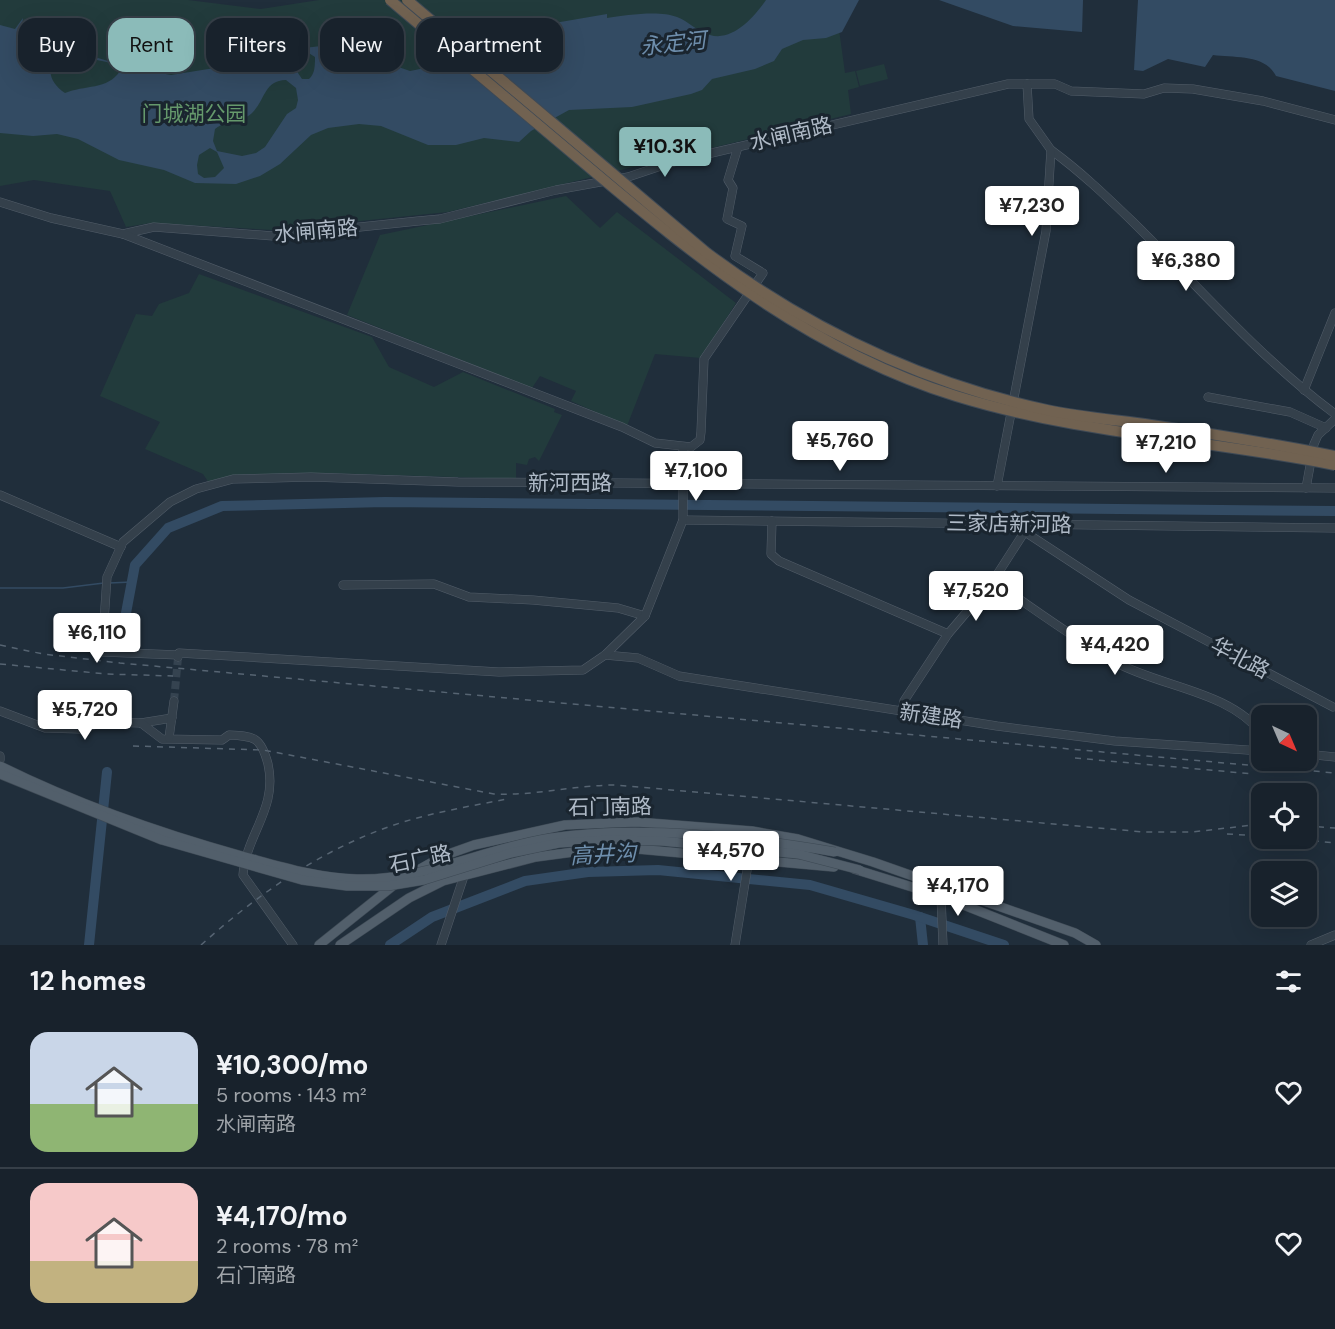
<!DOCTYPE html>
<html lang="en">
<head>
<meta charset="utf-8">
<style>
  body { margin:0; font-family:"DM Sans","Noto Sans SC",sans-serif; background:#252f38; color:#f1f3f6; height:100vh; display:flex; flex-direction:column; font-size:22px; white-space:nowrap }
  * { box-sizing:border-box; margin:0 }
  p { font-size:20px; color:#9fa4a9 }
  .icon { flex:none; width:33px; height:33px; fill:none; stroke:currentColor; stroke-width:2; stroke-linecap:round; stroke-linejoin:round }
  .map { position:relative; height:945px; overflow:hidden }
  .drawer { display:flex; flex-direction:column; background:#18222c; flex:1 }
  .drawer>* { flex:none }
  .hud { position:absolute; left:18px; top:18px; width:600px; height:54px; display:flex; gap:12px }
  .needle { width:39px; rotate:136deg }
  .controls { position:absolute; left:1251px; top:705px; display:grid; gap:12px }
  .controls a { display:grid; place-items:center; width:66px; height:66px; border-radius:12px; background:#18222c; box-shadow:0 6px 24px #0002,0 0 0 2px #363f48; font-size:30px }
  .price { position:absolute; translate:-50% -51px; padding:0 14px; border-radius:6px; background:#fff; color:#222; font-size:20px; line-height:39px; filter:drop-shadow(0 2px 3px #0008) }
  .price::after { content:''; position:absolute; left:50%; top:36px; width:18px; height:14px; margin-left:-9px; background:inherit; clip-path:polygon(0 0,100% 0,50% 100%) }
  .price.current { background:#8bbbb9; color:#111 }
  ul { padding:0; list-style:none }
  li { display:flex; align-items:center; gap:18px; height:150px; padding:0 30px }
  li+li { border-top:2px solid #363f48 }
  li span { display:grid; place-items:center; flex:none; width:168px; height:120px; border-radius:18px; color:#555 }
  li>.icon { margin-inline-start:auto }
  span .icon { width:72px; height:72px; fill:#fffc; stroke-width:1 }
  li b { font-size:26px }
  h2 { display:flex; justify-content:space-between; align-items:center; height:72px; padding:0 30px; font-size:26px }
  .chip { padding:0 21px; border-radius:18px; background:#18222c; box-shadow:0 6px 24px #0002,0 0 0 2px #363f48; font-size:21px; line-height:54px }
  .chip.current { background:#8bbbb9; color:#111 }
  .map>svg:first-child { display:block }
  .green { fill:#223b3c }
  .water { fill:#334b63; fill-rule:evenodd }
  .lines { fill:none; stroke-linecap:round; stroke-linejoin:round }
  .stream { stroke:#334b63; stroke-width:1.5 }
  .river { stroke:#334b63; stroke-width:10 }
  .minor-tunnel { stroke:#354350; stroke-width:8; stroke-dasharray:8 4; stroke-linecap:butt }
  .minor-casing { stroke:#525d69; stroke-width:9 }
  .major-casing { stroke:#3d4954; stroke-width:10 }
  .minor { stroke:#34404b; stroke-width:8 }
  .major { stroke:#525f6b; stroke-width:9 }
  .rail { stroke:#566472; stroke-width:1.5; stroke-dasharray:6 6; stroke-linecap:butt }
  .major-bridge-casing { stroke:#3d4954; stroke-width:10; stroke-linecap:butt }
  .highway-bridge-casing { stroke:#3f4a56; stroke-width:12; stroke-linecap:butt }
  .major-bridge { stroke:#525f6b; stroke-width:9 }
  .highway-bridge { stroke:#716251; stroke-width:10 }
  .labels { text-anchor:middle; stroke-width:6; stroke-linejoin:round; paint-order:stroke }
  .park-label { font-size:21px; fill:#65996c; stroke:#1a252f }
  .street-label { font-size:21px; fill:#afbac7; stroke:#1a252f }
  .water-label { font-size:22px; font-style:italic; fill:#6e8eac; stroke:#1a252f }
</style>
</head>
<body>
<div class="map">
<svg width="1335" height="945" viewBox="0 0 1335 945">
  <rect width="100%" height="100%" fill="#202e3b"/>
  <g class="green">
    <polygon points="0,0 188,0 261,9 319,0 835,0 845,73 855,71 859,87 848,90 851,114 448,212 272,230 151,223 126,227 110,191 34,180 0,186"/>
    <polygon points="884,64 888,79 860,86 856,71"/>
    <polygon points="566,196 600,228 617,212 736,303 701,358 655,354 627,426 571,401 576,391 540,376 532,388 347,315 380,235"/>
    <polygon points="199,274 372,337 389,367 434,387 463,372 555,409 554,412 562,415 539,461 535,457 529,459 527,465 516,463 516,479 323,473 233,476 209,483 203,474 145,449 160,422 100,396 136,314 152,316 159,304 189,293"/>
  </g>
  <g class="water">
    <path d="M766,0H859L842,32L826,38L803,40L782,49L774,61L755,69L712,79L702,90L691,94L632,107L569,110L531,131L519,142L484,138L456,145H428L381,126L359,124L328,128L311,135L280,164L260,176L236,184L195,183L164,170L119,160L78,139L57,134L33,136L0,133V25L15,29L23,18L21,32L26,28L51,34L88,55L128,67L171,75L252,62L304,48L321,46L358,53L410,71L445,64L475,45L486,33L517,21L537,26L607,14V18C626,15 660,10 677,17C688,21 698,32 710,35C733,42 755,16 766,0ZM307,52L315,57C315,65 315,74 309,79H302L294,67L293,61ZM61,53L107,62L120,71C108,90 84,85 65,93C49,83 44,65 61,53ZM286,80L296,88L298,100L296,108L287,114L265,147L256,153L242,156L217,151L213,141L215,129C228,119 244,122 253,112C266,98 264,81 286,80ZM210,148L217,152L224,168L215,177L204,178L198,174L197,165L199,155Z"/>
    <polygon points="939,0 1083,0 1082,32 1013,26"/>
    <path d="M1138,0H1335V91L1276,76C1265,54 1235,58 1213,55L1205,67L1168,59L1143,71L1134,70Z"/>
  </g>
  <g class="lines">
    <g class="stream">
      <polyline points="109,583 132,582"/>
      <polyline points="0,588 63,588 104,583"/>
    </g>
    <g class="river">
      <polyline points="120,645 135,565 168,528 222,506 385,502 1335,511"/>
      <polyline points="920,917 923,945"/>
      <polyline points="89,945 107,772"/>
      <polyline points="390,945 432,917 525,881 588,872 658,870 810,885 914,915 1004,945"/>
    </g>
    <polyline class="minor-tunnel" points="174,701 178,658"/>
    <defs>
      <g id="minor">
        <path d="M1051,150C1081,172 1106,196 1133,222C1199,287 1260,358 1335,414"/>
        <polyline points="0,202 51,218 123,234 154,227 273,236 418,221 440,219 556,190 628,177 673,162 1008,84 1055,84 1071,91 1144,94 1164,88 1193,89 1263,101 1335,120"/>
        <polyline points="123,234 622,427 655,443 691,447 700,440 701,432 704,359 763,273 735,256 742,226 727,219 733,188 728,180 738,147"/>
        <polyline points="1304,390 1335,313"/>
        <polyline points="1208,397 1290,412 1326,428"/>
        <polyline points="997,486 1046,231 1051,150 1029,119 1027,84"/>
        <polyline points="1306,488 1314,444 1318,435 1335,419"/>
        <polyline points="0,495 121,547"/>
        <polyline points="683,520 1335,528"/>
        <polyline points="772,521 771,554 779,561 948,634"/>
        <polyline points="1025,532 1129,600 1333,707"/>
        <path d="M993,581C1033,608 1073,638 1115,662C1160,687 1230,691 1262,734"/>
        <polyline points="343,585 434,584 469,597 533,600 618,608 645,616"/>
        <polyline points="179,655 102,652 107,577 123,542 170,502 196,489 233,479 311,477 458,482 1335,488"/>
        <polyline points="605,655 638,658 679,676 997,726 1115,741 1262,751"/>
        <polyline points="178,657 179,653 499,672 583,670 605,655 645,616 683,520 683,447"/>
        <polyline points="0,711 45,728 80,729 104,722 141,723 172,718"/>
        <polyline points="902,712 904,701 948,634 993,581 1027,528"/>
        <path d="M141,723L162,739L222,740L229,735C254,736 261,737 268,764C278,809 246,834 243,875L293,945"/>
        <polyline points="169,738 174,701"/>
        <polyline points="1306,754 1335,757"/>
        <polyline points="0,756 0,760"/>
        <polyline points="441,945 465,873"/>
        <polyline points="735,945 749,858"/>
        <polyline points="943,945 941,896 944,887"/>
        <polyline points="1311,945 1335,935"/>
      </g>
      <g id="major">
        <polyline points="854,869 941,896 1064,945"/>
        <polyline points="411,874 443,856 474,845 565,825 637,822 752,831 798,839 873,862 1075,933 1096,945"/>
        <polyline points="319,945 394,885"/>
        <polyline points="340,945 409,898 443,881 536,857 596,849 637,849 834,867"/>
      </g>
    </defs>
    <use href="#minor" class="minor-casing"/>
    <use href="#major" class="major-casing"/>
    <use href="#minor" class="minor"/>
    <use href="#major" class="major"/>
    <g class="rail">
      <polyline points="0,645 43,654 120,663 1335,773"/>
      <polyline points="0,664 107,674 173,676"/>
      <path d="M133,746L263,750L494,794C535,796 575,785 616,785L1144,832H1192L1262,824"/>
      <polyline points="1075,758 1254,774"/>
      <polyline points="1306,826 1335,828"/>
      <polyline points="1227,834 1262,836"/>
      <polyline points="1289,838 1335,843"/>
      <path d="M201,945C259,893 325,847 400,823C435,812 471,806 507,799"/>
    </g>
    <defs>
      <g id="major-bridge">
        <path d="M0,766C77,804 159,833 242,856C279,866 317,878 357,879C424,881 485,848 551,838C637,825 748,837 835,852"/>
        <polyline points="0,774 162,840 302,880 347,886 388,886 424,880 511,853 559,843 609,840 661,841 798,854 860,870"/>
      </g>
      <g id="highway-bridge">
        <path d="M390,0C455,55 520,110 585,164C699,260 811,351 956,396C1079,434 1209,440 1335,465"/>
        <path d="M407,0L707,253C809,329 923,383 1047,410C1081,417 1116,420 1151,425C1213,434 1274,444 1335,456"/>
      </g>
    </defs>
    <use href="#major-bridge" class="major-bridge-casing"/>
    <use href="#highway-bridge" class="highway-bridge-casing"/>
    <use href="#major-bridge" class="major-bridge"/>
    <use href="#highway-bridge" class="highway-bridge"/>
  </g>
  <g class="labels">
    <g class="park-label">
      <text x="194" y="121">门城湖公园</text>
    </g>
    <g class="street-label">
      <text transform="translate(791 134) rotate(-13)" y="7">水闸南路</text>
      <text transform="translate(316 231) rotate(-5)" y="7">水闸南路</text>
      <text x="570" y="490">新河西路</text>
      <text transform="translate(1009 524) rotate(1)" y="7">三家店新河路</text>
      <text transform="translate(1240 658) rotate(28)" y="7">华北路</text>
      <text transform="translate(931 716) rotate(8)" y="7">新建路</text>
      <text transform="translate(610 807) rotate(-1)" y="7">石门南路</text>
      <text transform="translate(420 859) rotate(-12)" y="7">石广路</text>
    </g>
    <g class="water-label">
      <text transform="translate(673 43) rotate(-6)" y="8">永定河</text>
      <text transform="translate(603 854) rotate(-3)" y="8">高井沟</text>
    </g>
  </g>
</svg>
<div class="controls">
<a><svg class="needle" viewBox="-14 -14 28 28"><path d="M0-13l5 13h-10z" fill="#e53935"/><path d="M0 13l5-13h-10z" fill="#9fa4a9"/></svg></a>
<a><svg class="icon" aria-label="locate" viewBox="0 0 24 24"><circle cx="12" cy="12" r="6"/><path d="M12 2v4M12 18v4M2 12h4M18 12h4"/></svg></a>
<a><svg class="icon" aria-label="layers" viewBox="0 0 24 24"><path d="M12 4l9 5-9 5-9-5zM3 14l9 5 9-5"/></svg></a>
</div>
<b class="price current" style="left:665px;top:178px">¥10.3K</b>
<b class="price" style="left:1032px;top:237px">¥7,230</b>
<b class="price" style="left:1186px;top:292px">¥6,380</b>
<b class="price" style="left:840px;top:472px">¥5,760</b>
<b class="price" style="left:1166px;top:474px">¥7,210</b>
<b class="price" style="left:696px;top:502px">¥7,100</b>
<b class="price" style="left:976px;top:622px">¥7,520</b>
<b class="price" style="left:97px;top:664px">¥6,110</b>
<b class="price" style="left:1115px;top:676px">¥4,420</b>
<b class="price" style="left:85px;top:741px">¥5,720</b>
<b class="price" style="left:731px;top:882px">¥4,570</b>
<b class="price" style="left:958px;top:917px">¥4,170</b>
<div class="hud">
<a class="chip">Buy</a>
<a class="chip current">Rent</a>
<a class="chip">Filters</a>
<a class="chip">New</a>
<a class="chip">Apartment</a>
</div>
</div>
<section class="drawer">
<h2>12 homes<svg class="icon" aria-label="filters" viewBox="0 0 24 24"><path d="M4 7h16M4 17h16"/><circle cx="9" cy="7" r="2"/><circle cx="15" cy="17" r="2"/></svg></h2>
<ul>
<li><span style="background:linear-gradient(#c9d6e8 60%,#8fb573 0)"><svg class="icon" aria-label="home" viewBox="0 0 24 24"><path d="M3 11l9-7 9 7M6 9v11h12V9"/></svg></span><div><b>¥10,300/mo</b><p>5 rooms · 143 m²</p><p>水闸南路</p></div><svg class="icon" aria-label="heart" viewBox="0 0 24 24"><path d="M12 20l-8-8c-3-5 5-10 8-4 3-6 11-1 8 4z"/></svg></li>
<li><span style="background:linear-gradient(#f6c9c9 65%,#c2b280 0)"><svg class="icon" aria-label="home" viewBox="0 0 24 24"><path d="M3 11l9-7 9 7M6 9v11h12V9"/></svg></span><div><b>¥4,170/mo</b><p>2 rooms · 78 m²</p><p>石门南路</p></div><svg class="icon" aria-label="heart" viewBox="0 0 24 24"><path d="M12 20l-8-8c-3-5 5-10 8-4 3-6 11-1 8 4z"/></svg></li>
</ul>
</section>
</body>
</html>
